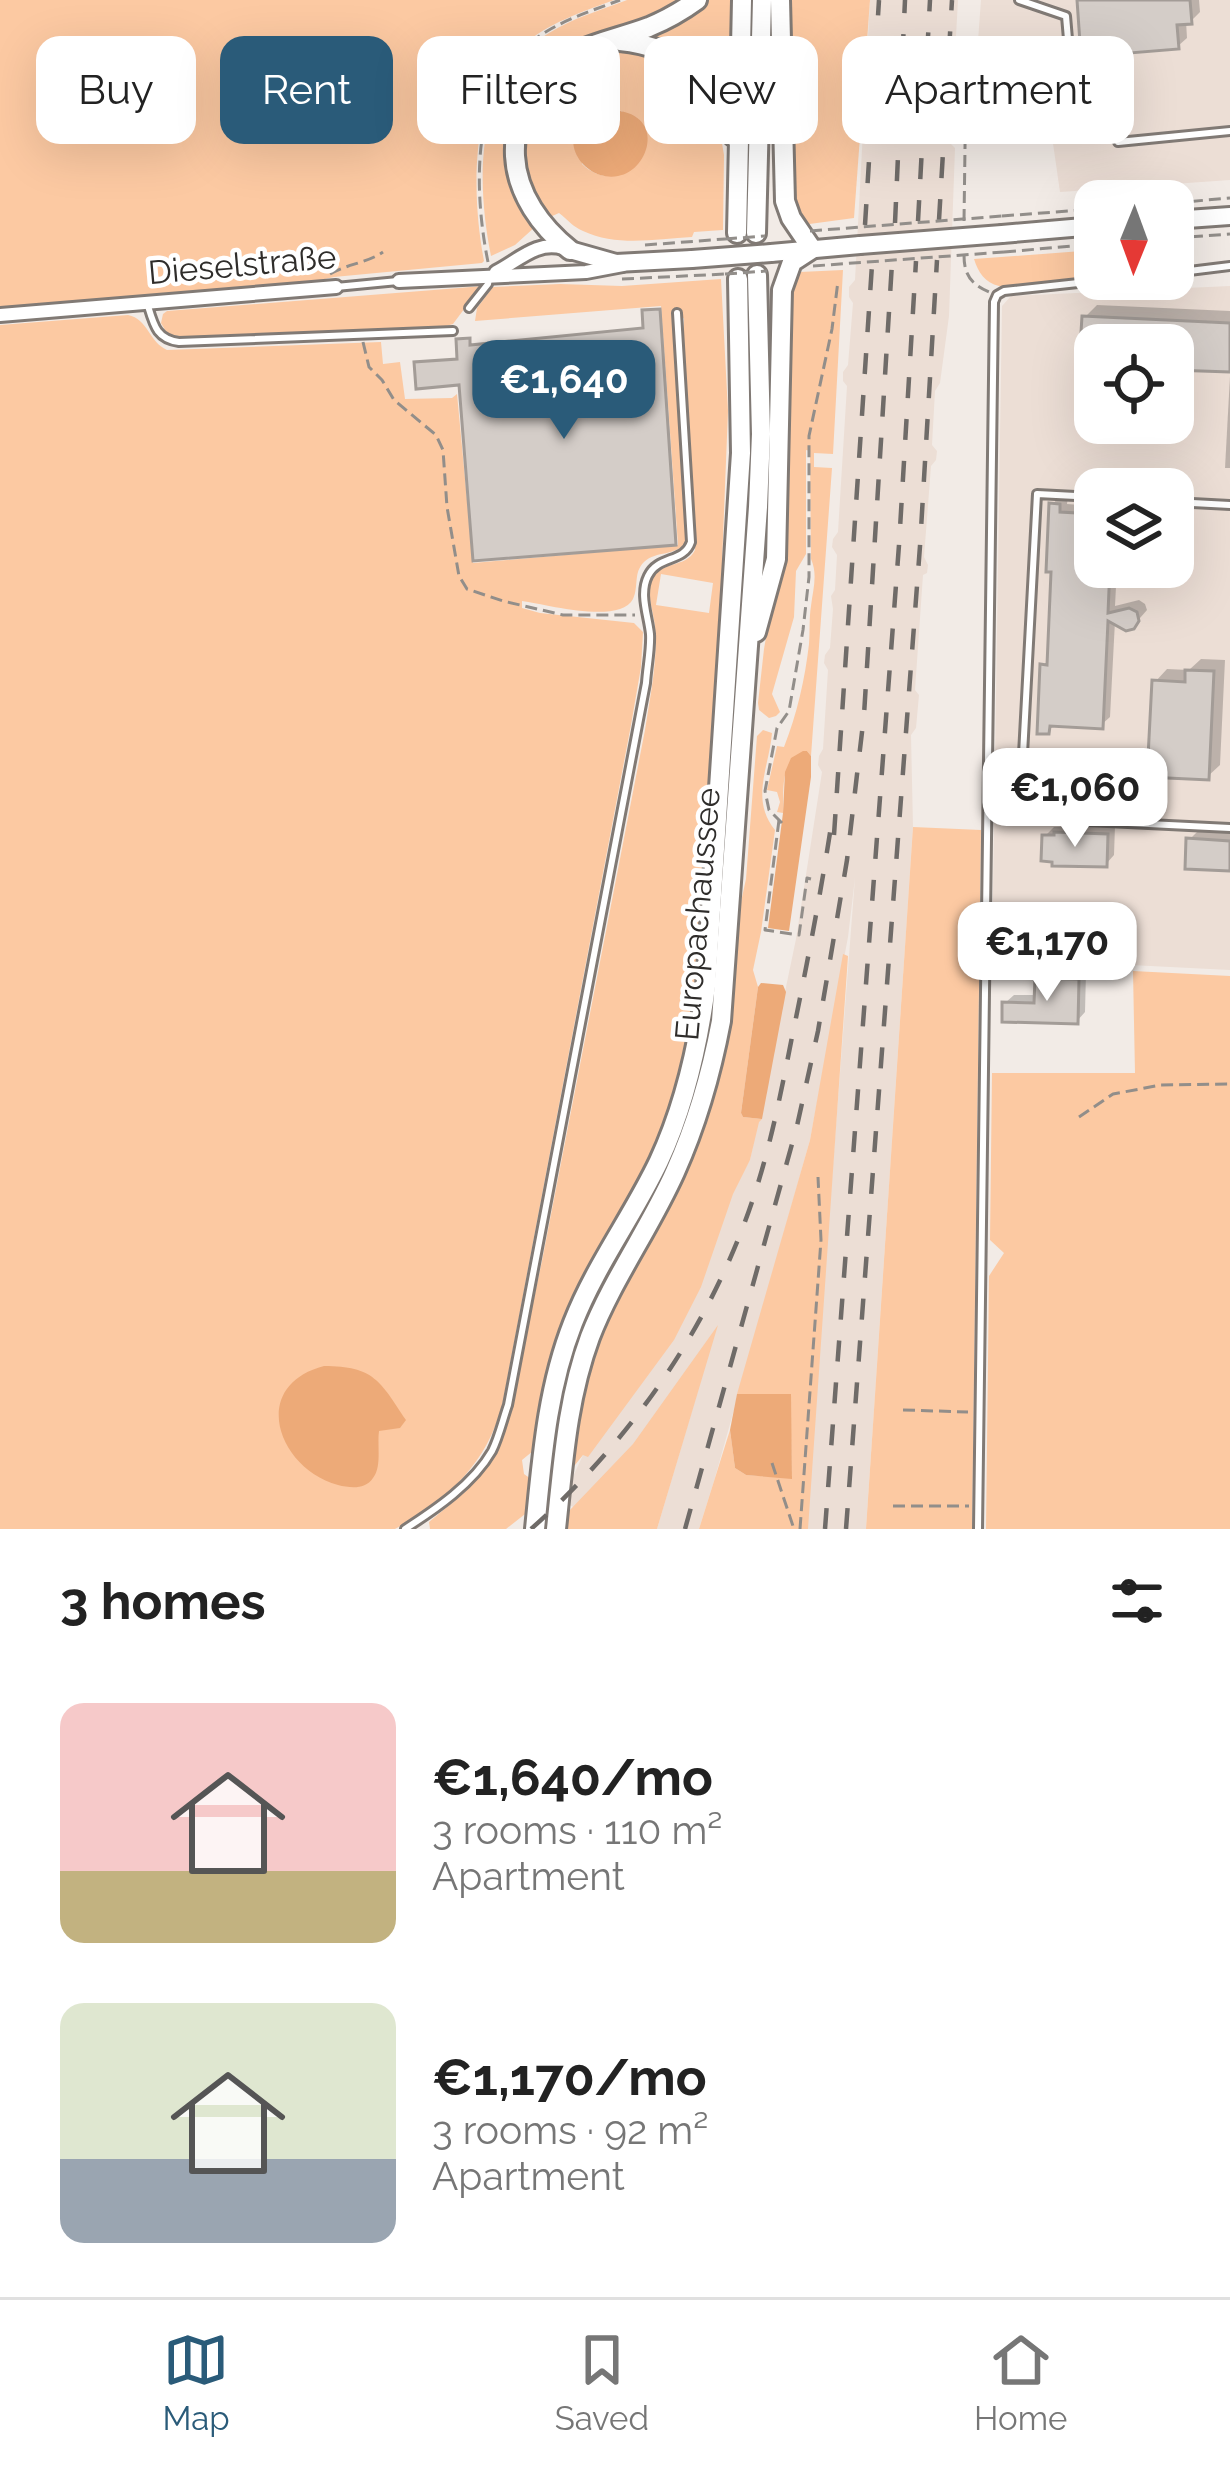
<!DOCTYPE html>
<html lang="en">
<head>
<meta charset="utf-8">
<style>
  body { margin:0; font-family:Raleway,sans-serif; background:#f6f6f6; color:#222; height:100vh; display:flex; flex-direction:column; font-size:45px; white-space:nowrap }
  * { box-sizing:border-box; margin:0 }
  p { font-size:39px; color:#767676 }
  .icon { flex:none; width:66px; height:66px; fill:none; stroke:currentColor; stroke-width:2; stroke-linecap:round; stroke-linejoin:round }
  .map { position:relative; height:1529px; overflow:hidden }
  .sheet { display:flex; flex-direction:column; background:#fff; flex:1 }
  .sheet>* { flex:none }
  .guide { position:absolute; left:36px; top:36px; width:1158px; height:108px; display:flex; gap:24px }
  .needle { width:78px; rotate:181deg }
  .fabs { position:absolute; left:1074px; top:180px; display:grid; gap:24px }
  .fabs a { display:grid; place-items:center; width:120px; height:120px; border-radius:24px; background:#fff; box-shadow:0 12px 48px #0002; font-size:60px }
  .price { position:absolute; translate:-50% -102px; padding:0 27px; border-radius:24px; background:#fff; color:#222; font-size:39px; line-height:78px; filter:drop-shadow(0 3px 6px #0008) }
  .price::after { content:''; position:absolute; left:50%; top:72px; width:36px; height:27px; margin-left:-18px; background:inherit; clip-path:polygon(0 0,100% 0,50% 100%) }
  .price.selected { background:#2a5b79; color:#fff }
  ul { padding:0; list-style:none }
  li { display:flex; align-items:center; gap:36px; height:300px; padding:0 60px }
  li span { display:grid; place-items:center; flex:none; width:336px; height:240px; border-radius:24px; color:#555 }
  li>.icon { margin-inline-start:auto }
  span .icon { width:144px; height:144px; fill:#fffc; stroke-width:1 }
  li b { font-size:51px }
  h2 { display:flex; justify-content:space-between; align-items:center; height:144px; padding:0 60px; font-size:51px }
  .tag { padding:0 42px; border-radius:24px; background:#fff; box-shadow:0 12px 48px #0002; font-size:42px; line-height:108px }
  .tag.selected { background:#2a5b79; color:#fff }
  .tab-bar { display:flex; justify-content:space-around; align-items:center; height:168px; border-top:3px solid #e0e0e0; background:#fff; font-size:33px; color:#767676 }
  .tab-bar a { display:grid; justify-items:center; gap:6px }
  .tab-bar .selected { color:#2a5b79 }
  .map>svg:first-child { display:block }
  .built { fill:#ecded5; fill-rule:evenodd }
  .green { fill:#fcc9a2; fill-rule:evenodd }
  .water { fill:#edaa78 }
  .shadow { fill:#0003 }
  .building { fill:#d4cdc8; stroke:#a39c97; stroke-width:3 }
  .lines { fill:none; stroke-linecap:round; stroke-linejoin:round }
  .lane-casing { stroke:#817a75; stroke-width:12 }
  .street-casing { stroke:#817a75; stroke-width:18 }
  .secondary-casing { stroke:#817a75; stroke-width:22 }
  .primary-casing { stroke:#817a75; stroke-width:24 }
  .path { stroke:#928e8a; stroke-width:3; stroke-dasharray:12 6; stroke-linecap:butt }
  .lane { stroke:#fff; stroke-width:6 }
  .street { stroke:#fff; stroke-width:12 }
  .secondary { stroke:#fff; stroke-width:16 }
  .primary { stroke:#fff; stroke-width:18 }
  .rail { stroke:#6f6b68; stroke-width:4.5; stroke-dasharray:21 21; stroke-linecap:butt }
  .secondary-bridge-casing { stroke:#817a75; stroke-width:22; stroke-linecap:butt }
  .path-bridge { stroke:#928e8a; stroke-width:3; stroke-dasharray:12 6; stroke-linecap:butt }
  .secondary-bridge { stroke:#fff; stroke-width:16 }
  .labels { text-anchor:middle; stroke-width:9; stroke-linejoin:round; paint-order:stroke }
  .street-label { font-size:33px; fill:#2f2d2b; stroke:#fff }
</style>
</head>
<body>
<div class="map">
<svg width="1230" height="1529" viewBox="0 0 1230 1529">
  <rect width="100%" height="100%" fill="#f2ebe6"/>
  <g class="built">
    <polygon points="870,0 958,0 954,72 958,77 958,87 954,91 950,143 955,148 949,316 940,383 935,391 932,445 937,451 936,460 931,466 924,557 928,565 927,573 923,575 915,690 919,695 916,728 911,735 913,827 866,1529 805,1529 855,878 848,937 810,1140 714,1481 699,1529 657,1529 716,1329 585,1514 568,1504 570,1483 583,1455 750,1160 796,939 822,772 818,765 819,756 823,749 828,670 824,663 825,655 830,648 833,609 831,596 835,590 837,555 832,547 833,539 838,532 847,386 843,381 843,372 848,365 853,303 849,297 849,287 855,280"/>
    <polygon points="981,0 1230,0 1230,180 1060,192 1044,81 976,68"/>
    <path d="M1230,286V970L992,958L1002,306L1011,296ZM1095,345H1173V423H1095ZM1095,489H1173V567H1095Z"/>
  </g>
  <g class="green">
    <path d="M0,0H614C582,12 548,23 522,46C468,95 472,197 484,261L482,263L334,277L311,282L0,308Z"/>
    <path d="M627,0H687L657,17L596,37L514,108L536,226L515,245L491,256C476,181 474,78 549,33C573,18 601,10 627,0Z"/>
    <polygon points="705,0 734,0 732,107 644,37"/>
    <polygon points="785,0 870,0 854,218 802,225 793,211"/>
    <path d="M617,48H630L683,69L717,114L724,155L723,230L694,232L692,237C656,239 617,247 583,231C573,227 567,219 559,213L550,217C545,209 538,201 533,193C513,152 526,97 563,70C579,58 598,53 617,48ZM609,110L622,111L643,155C629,178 603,184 582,164L588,116Z"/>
    <path d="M1095,250V277C1073,279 1017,290 999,286C985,283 978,272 974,259Z"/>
    <path d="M843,270L833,454L814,453V467L832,468L811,756L807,751C779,760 784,788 783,813L777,812L780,802L777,792L767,790L777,746L784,747C797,714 805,679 809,644C810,632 809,618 811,606C813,589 818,575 811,559L810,451L806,450V554L796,571L794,617L772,694L780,712L776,716L769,718L759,710L758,703L764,649L779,562L790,285L794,275L800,272Z"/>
    <path d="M743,278H748L750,454L711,1024C701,1076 687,1126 664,1174C637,1232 600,1286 577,1347C560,1393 556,1443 549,1492L544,1496L558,1393L579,1325L698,1066Z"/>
    <path d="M721,279L728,411L722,562L724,585L697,975L686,1048L668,1116L652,1153L584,1278L555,1344L547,1375L533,1451L522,1460L524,1474L531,1479L529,1511L506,1529H430L429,1522L466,1491L494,1457L510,1410L542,1261L645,730C650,697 658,661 655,627C654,613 646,594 651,581C659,560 686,569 695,550L682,369L684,319L678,310L673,313L686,542C675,557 657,550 644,562C633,573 639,586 633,599C620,625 545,604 522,601V608L540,613L634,623L643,632L641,667L631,725L502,1406C486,1464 448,1500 395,1529H0V325L128,315C148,319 149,342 167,350L381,342L383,364L400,362L405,399L452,398L457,394L473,563L678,545L661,306L475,321L477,308L493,287L560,284L622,286ZM661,574L713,583L709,613L656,605Z"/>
    <polygon points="484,286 479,289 453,324 446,326 191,337 168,335 161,323 163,314 167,311"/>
    <path d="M763,730L772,733C769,768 750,799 775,830L761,932L753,970L758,987L741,1113L743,1117L762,1119L759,1122L750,1160L733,1194L701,1287L674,1340L588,1457L583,1455L567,1475L586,1366L612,1303L638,1260L676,1184L727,1017L739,911L746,879L757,736Z"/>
    <polygon points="913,827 981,830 972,1529 866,1529"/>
    <polygon points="843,954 848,956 808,1529 699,1529 730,1430 735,1468 746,1475 792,1478 790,1394 737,1394 810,1140"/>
    <polygon points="1133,971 1230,976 1230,1529 986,1529 989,1276 1004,1253 990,1240 992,1073 1135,1073"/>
    <polygon points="718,1325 657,1529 567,1529 569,1511 633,1444"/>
  </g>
  <g class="water">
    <path d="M609,110C668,111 650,171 618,176C588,182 558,146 582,120C589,113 600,112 609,110Z"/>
    <polygon points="803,751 807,751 811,756 811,777 789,931 768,928 783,813 785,772 791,758"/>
    <polygon points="761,983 783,985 786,992 762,1119 743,1117 741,1113 758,987"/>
    <path d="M324,1366C374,1366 380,1381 406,1420L400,1428L379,1431C377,1445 382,1467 373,1478C365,1490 350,1488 338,1485C278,1469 248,1386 324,1366Z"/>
    <polygon points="737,1394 791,1394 792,1479 746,1475 735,1468 730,1430"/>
  </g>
  <g class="shadow">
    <polygon points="1080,0 1199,0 1200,12 1191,21 1186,21 1187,38 1178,46"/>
    <polygon points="1097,305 1230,311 1230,369 1173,367 1173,345 1095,345 1095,363 1085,317"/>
    <polygon points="661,308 677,540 675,542 462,382 417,363 460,358 461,338 471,338 471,345 646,327 645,311"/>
    <polygon points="1230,376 1230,468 1225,468"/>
    <polygon points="1060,496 1068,496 1067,504 1095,506 1095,567 1117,567 1115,606 1139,600 1145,604 1147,610 1133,626 1115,621 1110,717 1101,725 1056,723 1048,731 1043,666 1050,659 1052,505"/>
    <polygon points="1201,659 1225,660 1220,765 1207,777 1155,682 1167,669 1189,670"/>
    <polygon points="1066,824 1115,826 1114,855 1106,864 1045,836 1054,827 1063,827"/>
    <polygon points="1198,831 1230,833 1230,868 1189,840"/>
    <polygon points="1046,971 1086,972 1085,1012 1077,1021 1005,1003 1014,995 1037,995 1038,979"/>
  </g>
  <g class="building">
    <polygon points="1077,0 1190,0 1192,24 1177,25 1179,49 1081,57"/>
    <polygon points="660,309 676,545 473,561 459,385 416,389 414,362 457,359 456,339 470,338 470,345 643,328 642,310"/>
    <polygon points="1082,316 1230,323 1230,372 1173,370 1173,345 1095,345 1095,366 1079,365"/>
    <polygon points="1049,503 1060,504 1060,512 1095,514 1095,567 1110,567 1108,613 1129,608 1137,612 1139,621 1134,629 1126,631 1108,621 1103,729 1050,726 1049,734 1037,734 1040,664 1047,665 1051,572 1046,572"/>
    <polygon points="1185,670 1214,671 1209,780 1147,777 1152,680 1185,682"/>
    <polygon points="1054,832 1108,834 1107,867 1052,866 1052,862 1041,861 1042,835 1054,835"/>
    <polygon points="1186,838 1230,841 1230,871 1185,869"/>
    <polygon points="1035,978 1079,979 1078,1024 1002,1022 1002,1002 1034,1003"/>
  </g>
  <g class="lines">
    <defs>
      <g id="lane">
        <polyline points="1019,0 1066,16 1071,74 1111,72 1118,142 1230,131"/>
        <polyline points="1173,273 1230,266"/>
        <polyline points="336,287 398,281"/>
        <path d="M148,306C154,326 157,339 179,342L453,331"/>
        <polyline points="469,308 488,284 489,279"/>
        <polyline points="1095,497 1037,494 1022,773 1026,818 1230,828"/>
        <polyline points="1173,502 1230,505"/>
        <path d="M405,1529C436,1509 473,1484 492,1451C499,1437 503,1419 508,1405L646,683C647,667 651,649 650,634C648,615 639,594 648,576C658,555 684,563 691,542L677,313"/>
        <polyline points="978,1529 994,302 997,295 1004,291 1115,279"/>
      </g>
      <g id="street">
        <path d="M496,272C518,261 537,240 563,248"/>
        <polyline points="399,281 586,272 623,265"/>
        <polyline points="0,315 336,287"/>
      </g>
      <g id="secondary">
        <polyline points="1173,220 1230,216"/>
        <polyline points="1002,234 1095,226"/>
        <polyline points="570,250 616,263 692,259"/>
        <polyline points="771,253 860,245"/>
      </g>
      <g id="primary">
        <path d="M620,41C682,47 712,80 733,136"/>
        <polyline points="737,233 742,0"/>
        <polyline points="756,233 762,0"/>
        <path d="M570,250C541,227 517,194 515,156C513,112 537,70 578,51C601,41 625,36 649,27C666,20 682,11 697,0"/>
        <polyline points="756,632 776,559 782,290 792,262 812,249 791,218 785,201 780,0"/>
        <path d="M535,1529C542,1459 547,1389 573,1323C595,1266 633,1216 659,1161C685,1105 698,1047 706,986L741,453L738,279"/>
        <path d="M556,1529C563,1464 567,1399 590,1337C612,1280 650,1228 675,1172C697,1123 711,1074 721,1021L758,507L761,434L757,275"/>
      </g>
    </defs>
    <use href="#lane" class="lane-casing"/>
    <use href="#street" class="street-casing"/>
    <use href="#secondary" class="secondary-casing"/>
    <use href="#primary" class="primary-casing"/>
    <g class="path">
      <polyline points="1173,203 1230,198"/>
      <polyline points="1002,216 1095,209"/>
      <polyline points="964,221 966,75"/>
      <polyline points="1173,238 1230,234"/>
      <polyline points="645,245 725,239"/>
      <polyline points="1004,252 1095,244"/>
      <path d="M964,255C964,275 971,284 989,292"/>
      <path d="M488,262C475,198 470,99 522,50C549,24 586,13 620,0"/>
      <path d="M330,274C347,264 367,263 383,252"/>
      <polyline points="622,279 725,274"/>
      <polyline points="363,342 369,367 382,380 394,400 436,435 443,450 447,507 459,576 467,589 503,601 563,615 635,615"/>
      <polyline points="779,820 765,930 799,935 807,878 811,879"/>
      <polyline points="782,823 769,810 765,791 777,728 789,711 803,630 809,577 809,436 832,329 838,281"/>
      <polyline points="1079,1117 1113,1094 1161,1085 1230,1084"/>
      <polyline points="903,1410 968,1412"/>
      <polyline points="772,1463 794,1529"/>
      <polyline points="893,1506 969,1506"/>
      <polyline points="800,1529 821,1240 818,1177"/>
    </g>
    <use href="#lane" class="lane"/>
    <use href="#street" class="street"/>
    <use href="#secondary" class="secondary"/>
    <use href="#primary" class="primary"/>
    <g class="rail">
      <polyline points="939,220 952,0"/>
      <polyline points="918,221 930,0"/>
      <polyline points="895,223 905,0"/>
      <polyline points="865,225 879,0"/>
      <polyline points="834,835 872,265"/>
      <path d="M531,1529C623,1447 696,1347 741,1232C766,1169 779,1103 792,1037C807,965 821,892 832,820"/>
      <polyline points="685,1529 797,1126 818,1031 847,860 864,715 892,263"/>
      <polyline points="825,1529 899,545 916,261"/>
      <polyline points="846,1529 920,546 937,260"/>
    </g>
    <defs>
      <g id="secondary-bridge">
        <polyline points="860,245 1002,234"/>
        <polyline points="692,259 771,253"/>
      </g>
    </defs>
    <use href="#secondary-bridge" class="secondary-bridge-casing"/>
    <g class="path-bridge">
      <polyline points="810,231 1002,216"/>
      <polyline points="725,239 765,236"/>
      <polyline points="813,266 1004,252"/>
      <polyline points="725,274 767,271"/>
    </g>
    <use href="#secondary-bridge" class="secondary-bridge"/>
  </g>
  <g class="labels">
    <g class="street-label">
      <text transform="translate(242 264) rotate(-5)" y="12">Dieselstraße</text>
      <text transform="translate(697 914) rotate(-85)" y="12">Europachaussee</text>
    </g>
  </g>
</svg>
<div class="fabs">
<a><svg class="needle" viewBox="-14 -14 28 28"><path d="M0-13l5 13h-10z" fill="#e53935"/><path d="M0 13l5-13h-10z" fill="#767676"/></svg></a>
<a><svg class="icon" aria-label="locate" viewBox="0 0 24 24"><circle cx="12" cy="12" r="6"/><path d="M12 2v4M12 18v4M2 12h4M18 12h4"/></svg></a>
<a><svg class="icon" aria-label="layers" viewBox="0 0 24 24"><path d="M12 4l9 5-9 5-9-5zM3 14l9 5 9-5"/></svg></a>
</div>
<b class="price selected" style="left:564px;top:442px">€1,640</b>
<b class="price" style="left:1075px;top:850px">€1,060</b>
<b class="price" style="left:1047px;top:1004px">€1,170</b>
<div class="guide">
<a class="tag">Buy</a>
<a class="tag selected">Rent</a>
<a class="tag">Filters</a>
<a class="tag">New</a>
<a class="tag">Apartment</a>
</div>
</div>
<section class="sheet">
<h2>3 homes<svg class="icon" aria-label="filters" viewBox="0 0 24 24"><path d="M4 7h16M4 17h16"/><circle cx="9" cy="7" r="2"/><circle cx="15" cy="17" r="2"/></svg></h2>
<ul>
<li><span style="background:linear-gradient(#f6c9c9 70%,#c2b280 0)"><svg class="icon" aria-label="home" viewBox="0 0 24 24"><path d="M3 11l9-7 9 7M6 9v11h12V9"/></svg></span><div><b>€1,640/mo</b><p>3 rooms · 110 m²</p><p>Apartment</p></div></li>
<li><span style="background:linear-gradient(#dfe7d0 65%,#9aa5b1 0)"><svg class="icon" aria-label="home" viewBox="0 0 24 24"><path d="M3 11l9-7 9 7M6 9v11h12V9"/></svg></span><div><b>€1,170/mo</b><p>3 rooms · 92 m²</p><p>Apartment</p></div></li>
</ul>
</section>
<nav class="tab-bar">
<a class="selected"><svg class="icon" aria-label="map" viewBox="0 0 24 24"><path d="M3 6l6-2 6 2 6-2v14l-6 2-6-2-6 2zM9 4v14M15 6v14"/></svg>Map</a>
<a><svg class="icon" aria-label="saved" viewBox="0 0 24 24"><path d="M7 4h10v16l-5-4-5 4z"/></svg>Saved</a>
<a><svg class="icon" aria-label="home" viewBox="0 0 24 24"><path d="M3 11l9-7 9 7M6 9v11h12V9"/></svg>Home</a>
</nav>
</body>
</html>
